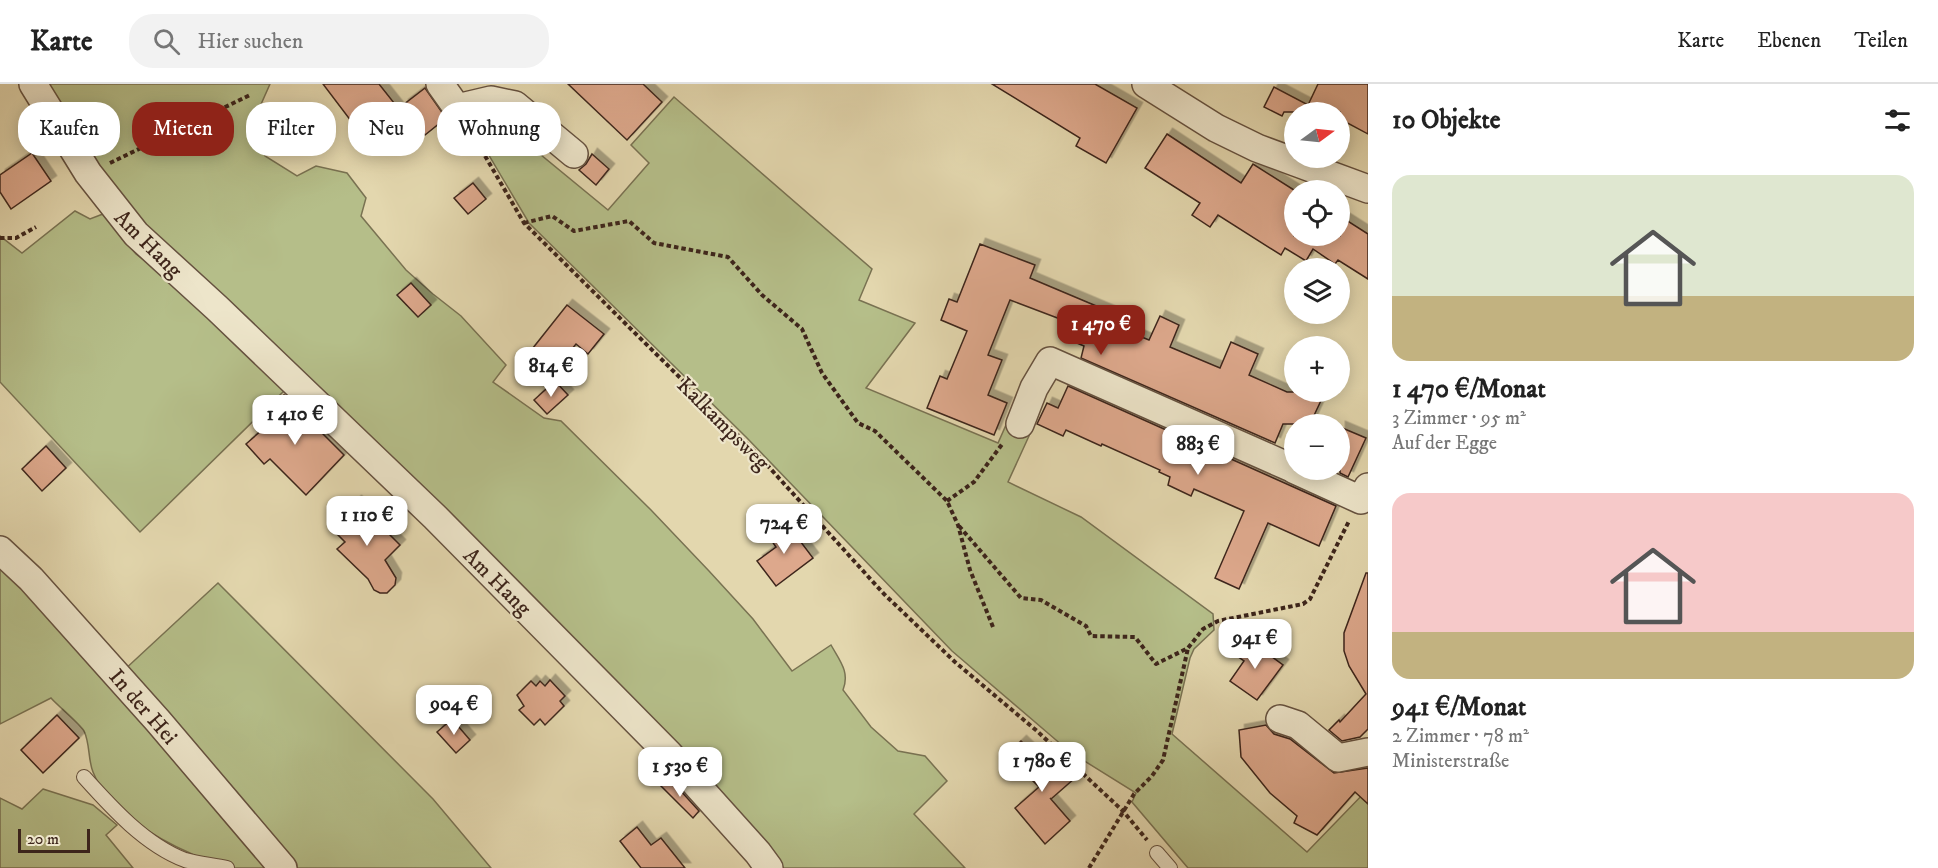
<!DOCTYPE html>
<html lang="de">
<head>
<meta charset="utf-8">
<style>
  body { margin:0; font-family:"IM FELL DW Pica",serif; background:#f2f2f2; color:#222; height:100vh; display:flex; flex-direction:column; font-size:22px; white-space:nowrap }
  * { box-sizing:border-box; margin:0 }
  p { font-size:20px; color:#767676 }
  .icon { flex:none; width:33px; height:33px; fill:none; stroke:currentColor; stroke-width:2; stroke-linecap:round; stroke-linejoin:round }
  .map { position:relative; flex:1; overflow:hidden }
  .details { display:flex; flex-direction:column; background:#fff; width:570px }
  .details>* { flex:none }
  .banner { position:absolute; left:18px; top:18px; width:570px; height:54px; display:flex; gap:12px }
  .needle { width:39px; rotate:75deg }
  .controls { position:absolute; left:1284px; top:18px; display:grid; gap:12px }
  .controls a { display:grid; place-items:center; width:66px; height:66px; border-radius:50%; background:#fff; box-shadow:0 3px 15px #0003; font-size:30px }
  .scale { position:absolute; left:18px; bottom:15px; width:72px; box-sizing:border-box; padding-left:6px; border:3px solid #3d251b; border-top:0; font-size:16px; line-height:21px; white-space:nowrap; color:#3d251b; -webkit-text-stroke:4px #ede5ca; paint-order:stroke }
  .price { position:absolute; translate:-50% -51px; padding:0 14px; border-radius:12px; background:#fff; color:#222; font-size:20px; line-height:39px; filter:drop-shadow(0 2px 3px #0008) }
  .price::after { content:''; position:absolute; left:50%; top:36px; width:18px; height:14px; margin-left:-9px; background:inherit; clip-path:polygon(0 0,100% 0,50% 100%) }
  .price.active { background:#8f2418; color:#fff }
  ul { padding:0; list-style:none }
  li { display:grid; align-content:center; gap:12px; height:318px; padding:0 24px }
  li span { display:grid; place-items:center; height:186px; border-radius:18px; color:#555 }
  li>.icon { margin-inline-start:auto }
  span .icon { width:108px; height:108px; fill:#fffc; stroke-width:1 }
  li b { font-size:26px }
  h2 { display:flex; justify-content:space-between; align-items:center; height:72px; padding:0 24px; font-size:26px }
  .chip { padding:0 21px; border-radius:24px; background:#fff; box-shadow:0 3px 15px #0003; font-size:21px; line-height:54px }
  .chip.active { background:#8f2418; color:#fff }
  header { display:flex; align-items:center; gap:36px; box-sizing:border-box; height:84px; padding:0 30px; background:#fff; border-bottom:2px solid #e0e0e0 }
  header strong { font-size:28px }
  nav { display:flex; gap:33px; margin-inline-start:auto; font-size:21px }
  .search { width:420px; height:54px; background:#f2f2f2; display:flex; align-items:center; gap:15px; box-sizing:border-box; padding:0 21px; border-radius:24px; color:#767676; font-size:22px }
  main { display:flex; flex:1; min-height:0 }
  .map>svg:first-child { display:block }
  .green { fill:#b5be89; stroke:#797252; stroke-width:1.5 }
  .building { fill:#dda88c; stroke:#3d251b; stroke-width:1.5; filter:url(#shadow) }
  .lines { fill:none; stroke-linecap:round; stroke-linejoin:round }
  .lane-casing { stroke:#665240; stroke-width:16 }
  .street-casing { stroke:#665240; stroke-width:30 }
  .path { stroke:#3d251b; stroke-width:4; stroke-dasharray:4.5 3; stroke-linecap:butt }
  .lane { stroke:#ede5ca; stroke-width:14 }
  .street { stroke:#ede5ca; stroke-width:27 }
  .labels { text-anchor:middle; stroke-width:4.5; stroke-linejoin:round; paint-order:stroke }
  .street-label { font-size:22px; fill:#3d251b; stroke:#ede5ca }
</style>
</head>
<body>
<header>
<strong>Karte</strong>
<div class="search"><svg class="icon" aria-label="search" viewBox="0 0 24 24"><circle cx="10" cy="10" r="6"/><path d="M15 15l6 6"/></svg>Hier suchen</div>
<nav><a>Karte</a><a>Ebenen</a><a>Teilen</a></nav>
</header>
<main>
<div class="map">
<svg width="1368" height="784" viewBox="0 0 1368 784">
  <defs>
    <filter id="shadow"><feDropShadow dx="5.5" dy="-5.5" stdDeviation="0" flood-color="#0004"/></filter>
  </defs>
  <rect width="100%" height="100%" fill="#e3d7ae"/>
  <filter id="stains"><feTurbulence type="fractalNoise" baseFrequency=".00333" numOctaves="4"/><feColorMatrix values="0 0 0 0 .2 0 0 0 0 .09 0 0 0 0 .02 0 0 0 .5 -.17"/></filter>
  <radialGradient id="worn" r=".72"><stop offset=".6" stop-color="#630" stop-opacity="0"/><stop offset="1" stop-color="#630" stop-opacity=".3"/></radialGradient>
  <g class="green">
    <path d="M43,0H270L254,36L265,72L297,92L316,82L347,89L366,114L361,132L406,186L433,210L461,232L506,281L493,298L544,334L561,337L651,426L709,487L753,535L792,587L831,561C840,577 850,588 843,606L871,643L898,667L925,672L947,697L914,730L965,784H779L143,142L89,72L108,63L88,70Z"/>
    <path d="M674,13L872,185L859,216L915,239L866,304L998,359L1010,332L1034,341L1008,398L1081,433L1213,530L1214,546L1194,565L1190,574L1172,650L1307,768L1368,705V784H1188L1132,718L1136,709L1070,668L952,567L747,354L529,139L471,41C506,25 507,27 535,51L529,61L608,126L649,79L631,61Z"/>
    <polygon points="75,127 90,135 103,130 136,170 195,215 286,305 140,448 0,298 0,152 22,169"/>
    <path d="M0,473L276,784H192V770C157,755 108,726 93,688C88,676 90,659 84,647C79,639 58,622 51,614L0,640Z"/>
    <polygon points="218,499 433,715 491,784 292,784 122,588"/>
    <polygon points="43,705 93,721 117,741 106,751 133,784 0,784 0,714 22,725"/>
  </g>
  <g class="building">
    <polygon points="323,0 379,0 406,34 370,62"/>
    <polygon points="568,0 643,0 662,18 627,56"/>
    <polygon points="992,0 1095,0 1137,24 1106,79 1076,62 1080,54"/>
    <polygon points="1318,0 1368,0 1368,50 1340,35 1340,28 1284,28 1282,32 1264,23 1274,3 1308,21"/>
    <polygon points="425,4 446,34 425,51 403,21"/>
    <polygon points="1167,50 1241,99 1253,80 1294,106 1294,152 1340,152 1340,132 1368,150 1368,195 1338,176 1335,180 1313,165 1306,177 1285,164 1281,171 1218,131 1210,143 1192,131 1200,119 1145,84"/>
    <polygon points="32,69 51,97 11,125 0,108 0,91"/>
    <polygon points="592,70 609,85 596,101 579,86 586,80"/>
    <polygon points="473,99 486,115 468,130 454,114"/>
    <polygon points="980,160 1035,181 1030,194 1120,232 1115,242 1149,256 1160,232 1179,241 1170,263 1220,284 1231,258 1258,270 1249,291 1287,308 1325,308 1310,340 1283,340 1275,359 1081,274 1084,262 1077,259 1080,252 1065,246 1068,238 1010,216 988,271 1002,276 988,311 1007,319 994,351 927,324 940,292 947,295 967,247 941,236 949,215 957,218"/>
    <polygon points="411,199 431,221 418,233 397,211"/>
    <polygon points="567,221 604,250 588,270 576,260 553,288 529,269"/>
    <polygon points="555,297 568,311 547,330 534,316"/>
    <polygon points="1068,302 1336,422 1319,462 1268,439 1239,505 1215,494 1244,427 1194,405 1191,412 1168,401 1170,393 1159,388 1160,386 1102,360 1101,362 1066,346 1063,352 1037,340 1047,319 1058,324"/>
    <polygon points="284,311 344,371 306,411 270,375 264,380 246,360 272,337 265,330"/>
    <polygon points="1340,343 1366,354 1348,393 1340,389"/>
    <polygon points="46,362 66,384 42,407 22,385"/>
    <polygon points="356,417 400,461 385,476 396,494 395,501 387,509 380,509 374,506 368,495 337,465 345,458 330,443"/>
    <polygon points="785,437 813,474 776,502 757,477 776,463 767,450"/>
    <polygon points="1366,489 1368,489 1368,645 1360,653 1342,657 1329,646 1339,636 1340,638 1366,610 1349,582 1344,567 1344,549"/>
    <polygon points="1249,556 1283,581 1257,616 1230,597 1244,577 1237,572"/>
    <polygon points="550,596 565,612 560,617 564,622 545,641 540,635 534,641 519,626 524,622 517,611 531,597 536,602 540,597 545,602"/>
    <polygon points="57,631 79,654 43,689 21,666"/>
    <polygon points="452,635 470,656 456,669 437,648"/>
    <polygon points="1266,641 1274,650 1290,655 1334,689 1368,684 1368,720 1355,708 1317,751 1294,739 1297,732 1270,709 1241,673 1239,646"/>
    <polygon points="1021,657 1051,686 1061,677 1075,694 1051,715 1050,714 1070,737 1045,760 1015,724 1039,703 1007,671"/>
    <polygon points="669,694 699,727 693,734 661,702"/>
    <polygon points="637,743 651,761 661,754 685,784 641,784 620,757"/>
  </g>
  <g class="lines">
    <defs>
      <g id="lane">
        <path d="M84,693C111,723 145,761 185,776C198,780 214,781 227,784"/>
        <polyline points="1157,769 1170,784"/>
      </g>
      <g id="street">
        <polyline points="33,0 88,89 136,150 217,224 435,433 669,670 758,769 769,784"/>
        <polyline points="440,0 457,24 491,16 515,21 574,70"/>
        <polyline points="1146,0 1216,44 1257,64 1368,105"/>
        <polyline points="1020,340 1034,304 1050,277 1294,385"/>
        <polyline points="1295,386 1361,416 1368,403"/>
        <polyline points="0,466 31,495 158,637 283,784"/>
        <polyline points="1280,635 1298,641 1338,674 1368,668"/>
      </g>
    </defs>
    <use href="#lane" class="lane-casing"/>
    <use href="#street" class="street-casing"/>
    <g class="path">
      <polyline points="470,46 524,139 758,371 884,510 955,578 1037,647 1123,727 1147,756"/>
      <polyline points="110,79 250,11"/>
      <polyline points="524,139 552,132 574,147 629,137 654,159 728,173 762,211 802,245 822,289 858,339 875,347 947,417 958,441 970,486 993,543"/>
      <polyline points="0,154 16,154 36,143"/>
      <polyline points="947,417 974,398 1003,359"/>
      <polyline points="959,442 1021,514 1041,516 1086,542 1091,552 1135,553 1156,580 1188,564 1203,545 1218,537 1303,520 1310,515 1349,437"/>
      <polyline points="1089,784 1134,710 1152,692 1163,676 1188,564"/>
    </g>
    <use href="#lane" class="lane"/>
    <use href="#street" class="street"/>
  </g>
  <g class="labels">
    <g class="street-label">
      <text transform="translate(149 159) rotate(45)" y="8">Am Hang</text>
      <text transform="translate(724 339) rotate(45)" y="8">Kalkampsweg</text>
      <text transform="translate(498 497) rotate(45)" y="8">Am Hang</text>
      <text transform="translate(144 622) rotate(49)" y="8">In der Hei</text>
    </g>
  </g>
  <rect width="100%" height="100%" filter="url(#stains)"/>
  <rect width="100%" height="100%" fill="url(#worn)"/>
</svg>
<div class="controls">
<a><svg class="needle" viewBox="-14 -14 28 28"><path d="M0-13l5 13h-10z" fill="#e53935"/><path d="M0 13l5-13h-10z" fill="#767676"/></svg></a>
<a><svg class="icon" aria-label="locate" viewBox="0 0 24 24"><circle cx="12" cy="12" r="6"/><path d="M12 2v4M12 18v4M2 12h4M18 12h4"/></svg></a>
<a><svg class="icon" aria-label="layers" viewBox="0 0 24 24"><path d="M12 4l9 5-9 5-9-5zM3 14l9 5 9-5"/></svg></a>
<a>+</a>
<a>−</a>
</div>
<div class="scale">20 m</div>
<b class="price active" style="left:1101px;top:272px">1 470 €</b>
<b class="price" style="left:551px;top:314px">814 €</b>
<b class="price" style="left:295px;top:362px">1 410 €</b>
<b class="price" style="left:1198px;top:392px">883 €</b>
<b class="price" style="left:367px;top:463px">1 110 €</b>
<b class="price" style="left:784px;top:471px">724 €</b>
<b class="price" style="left:1255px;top:586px">941 €</b>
<b class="price" style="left:454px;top:652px">904 €</b>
<b class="price" style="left:1042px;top:709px">1 780 €</b>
<b class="price" style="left:680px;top:714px">1 530 €</b>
<div class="banner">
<a class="chip">Kaufen</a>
<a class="chip active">Mieten</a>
<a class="chip">Filter</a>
<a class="chip">Neu</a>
<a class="chip">Wohnung</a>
</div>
</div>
<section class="details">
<h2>10 Objekte<svg class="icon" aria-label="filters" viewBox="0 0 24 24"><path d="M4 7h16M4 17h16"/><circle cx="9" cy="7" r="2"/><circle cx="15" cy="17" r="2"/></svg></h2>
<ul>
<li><span style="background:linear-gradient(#dfe7d0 65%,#c2b280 0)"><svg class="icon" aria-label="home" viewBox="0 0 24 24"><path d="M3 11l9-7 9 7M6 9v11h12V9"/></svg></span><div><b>1 470 €/Monat</b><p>3 Zimmer · 95 m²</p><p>Auf der Egge</p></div></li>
<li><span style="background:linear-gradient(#f6c9c9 75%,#c2b280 0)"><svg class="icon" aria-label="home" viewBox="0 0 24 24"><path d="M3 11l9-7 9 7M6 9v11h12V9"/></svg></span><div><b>941 €/Monat</b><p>2 Zimmer · 78 m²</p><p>Ministerstraße</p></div></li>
</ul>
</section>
</main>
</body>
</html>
